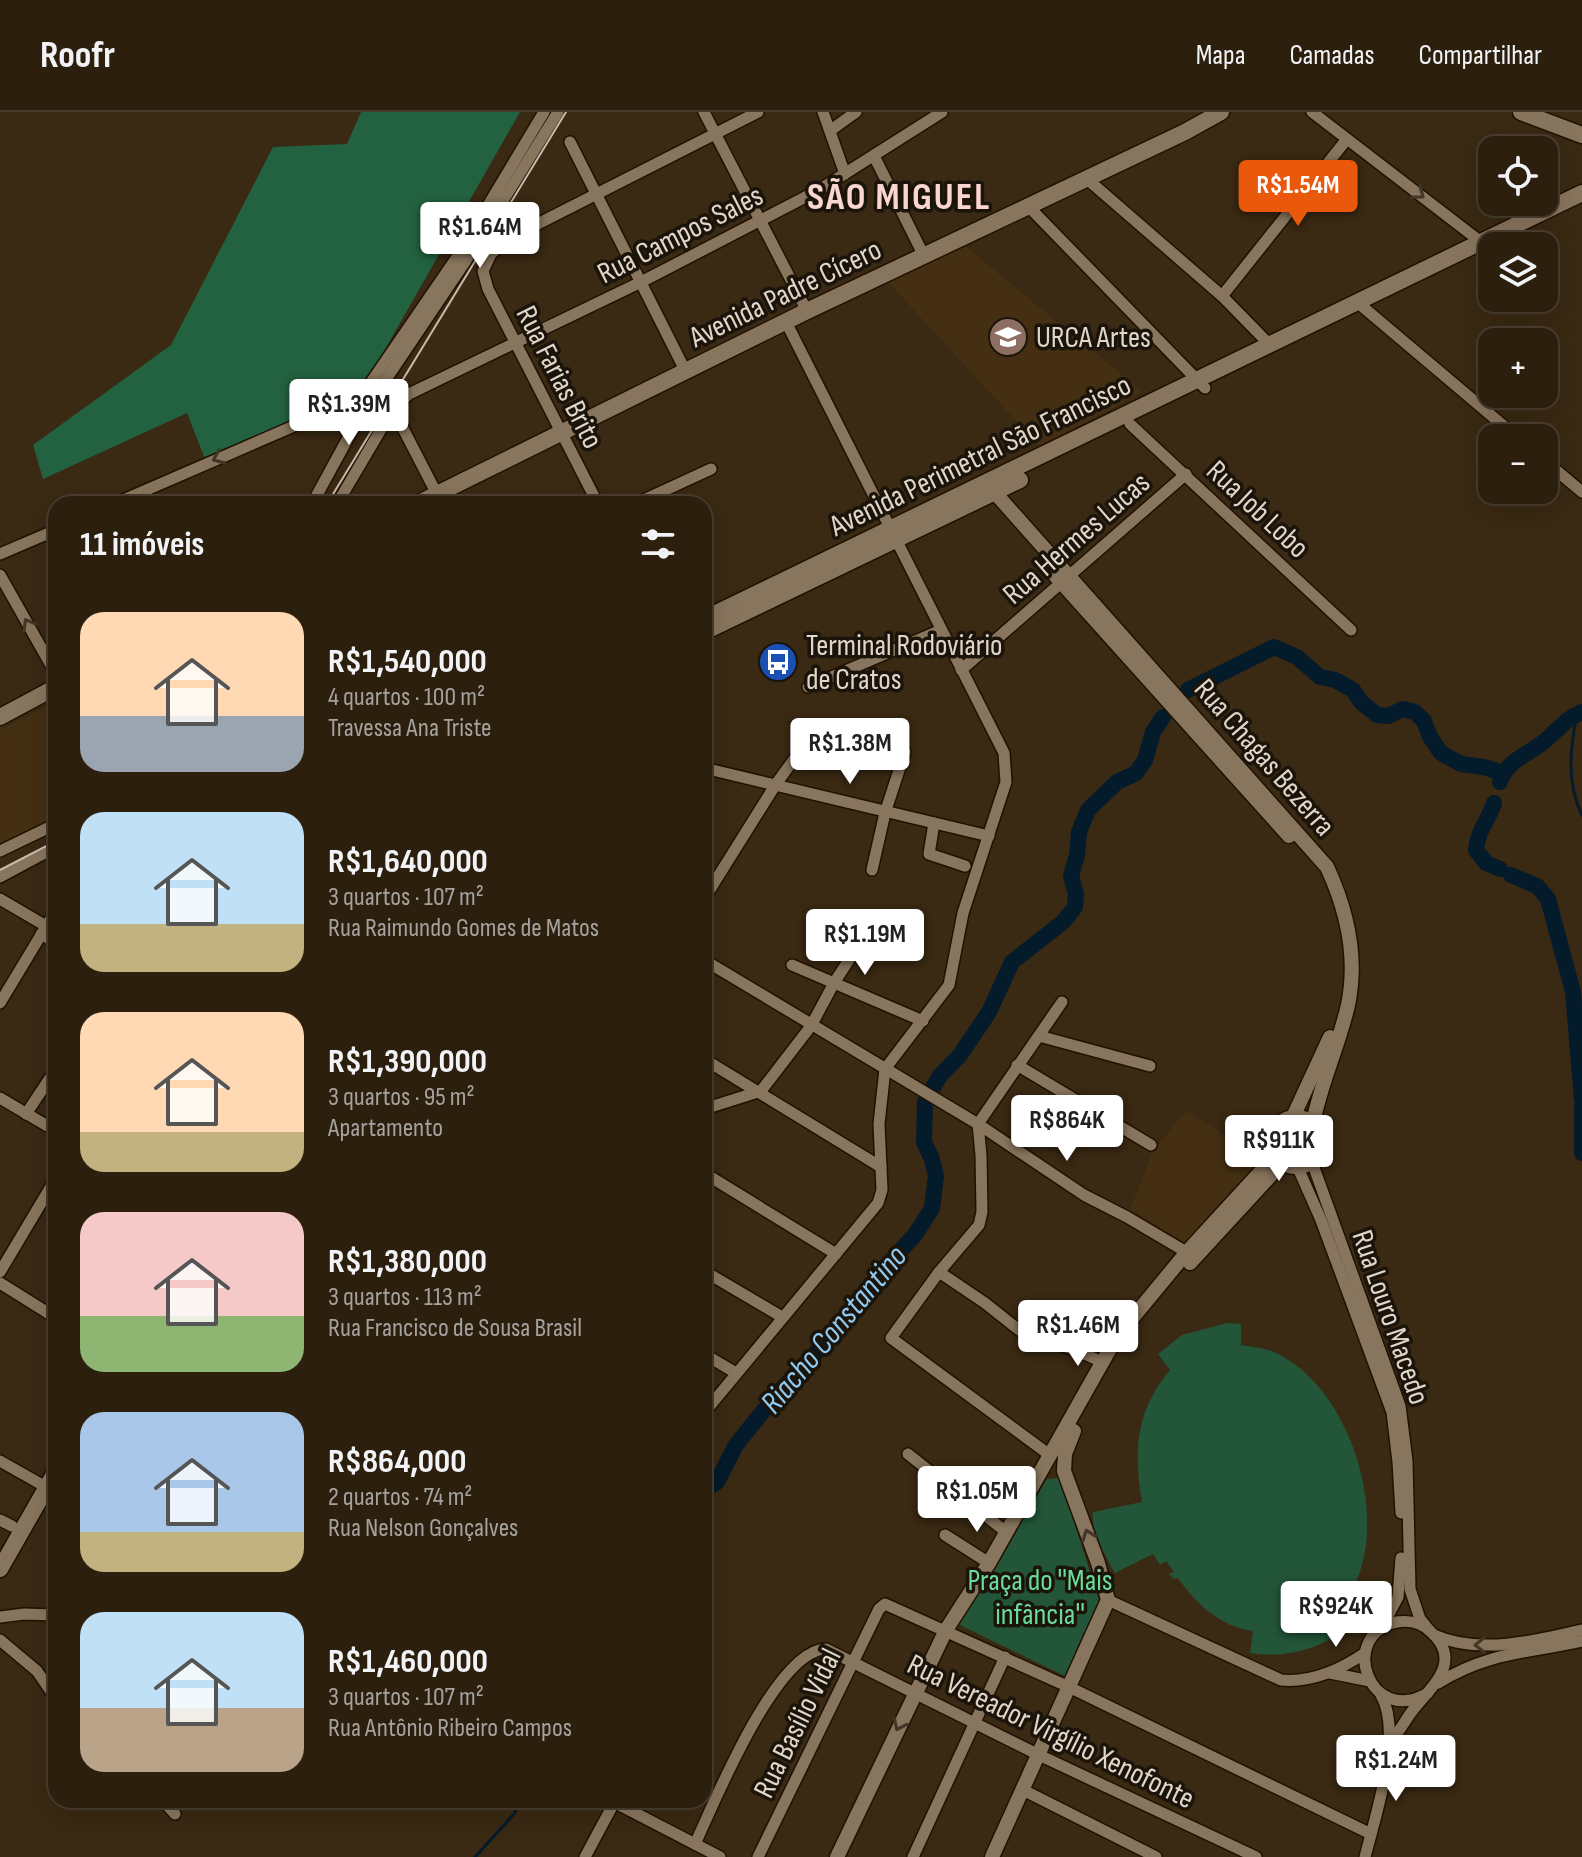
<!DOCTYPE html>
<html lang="pt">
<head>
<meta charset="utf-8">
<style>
  body { margin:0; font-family:"Sofia Sans Condensed",sans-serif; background:#382c1c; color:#f1f3f6; height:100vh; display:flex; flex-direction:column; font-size:30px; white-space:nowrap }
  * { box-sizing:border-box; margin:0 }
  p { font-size:26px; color:#a6a29e }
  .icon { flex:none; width:44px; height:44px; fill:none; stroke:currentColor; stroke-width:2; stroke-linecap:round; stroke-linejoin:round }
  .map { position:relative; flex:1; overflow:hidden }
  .details { position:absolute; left:48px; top:384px; width:664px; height:1312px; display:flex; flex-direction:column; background:#2c1f0e; border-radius:24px; box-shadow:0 8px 32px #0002,0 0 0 2px #483d2e }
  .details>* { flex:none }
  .controls { position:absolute; left:1478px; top:24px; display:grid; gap:16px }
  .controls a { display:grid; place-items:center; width:80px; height:80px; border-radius:16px; background:#2c1f0e; box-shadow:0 8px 32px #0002,0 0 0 2px #483d2e; font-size:40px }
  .price { position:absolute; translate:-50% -68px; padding:0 18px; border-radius:8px; background:#fff; color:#222; font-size:26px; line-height:52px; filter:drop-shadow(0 2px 4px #0008) }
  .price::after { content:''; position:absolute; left:50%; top:48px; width:24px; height:18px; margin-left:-12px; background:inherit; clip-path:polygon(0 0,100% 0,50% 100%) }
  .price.on { background:#ea580c; color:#fff }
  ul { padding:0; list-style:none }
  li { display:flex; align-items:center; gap:24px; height:200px; padding:0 32px }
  li span { display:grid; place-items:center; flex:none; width:224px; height:160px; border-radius:24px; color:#555 }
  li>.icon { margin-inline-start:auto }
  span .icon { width:96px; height:96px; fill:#fffc; stroke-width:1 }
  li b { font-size:34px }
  h2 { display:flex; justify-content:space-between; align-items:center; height:96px; padding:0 32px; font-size:34px }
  header { display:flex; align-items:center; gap:48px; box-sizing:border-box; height:112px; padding:0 40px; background:#2c1f0e; border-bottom:2px solid #483d2e }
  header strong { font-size:38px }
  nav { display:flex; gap:44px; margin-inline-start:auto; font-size:28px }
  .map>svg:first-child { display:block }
  .built { fill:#442f12 }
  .green { fill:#235539 }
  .forest { fill:#226240 }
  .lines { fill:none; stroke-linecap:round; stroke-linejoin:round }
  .stream { stroke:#031b2b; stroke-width:3 }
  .river { stroke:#031b2b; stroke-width:16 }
  .minor-casing { stroke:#201100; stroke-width:14 }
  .tertiary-casing { stroke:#201100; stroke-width:17 }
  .secondary-casing { stroke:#201100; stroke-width:19 }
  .minor { stroke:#88755d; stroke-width:11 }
  .tertiary { stroke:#88755d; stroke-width:14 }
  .secondary { stroke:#88755d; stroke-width:16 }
  .tram { stroke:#c7bbad; stroke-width:2 }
  .oneway { stroke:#413627 }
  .labels { text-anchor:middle; stroke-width:7; stroke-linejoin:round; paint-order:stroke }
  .street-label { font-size:30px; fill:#e1d6c9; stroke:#1b140a }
  .poi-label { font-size:30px; fill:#e1d6c9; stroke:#1b140a; text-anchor:start }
  .park-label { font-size:30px; fill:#6adb9b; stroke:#1b140a }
  .water-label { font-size:32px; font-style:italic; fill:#8fcaf2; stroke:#1b140a }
  .district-label { font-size:38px; font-weight:bold; letter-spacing:2px; fill:#f9d7d0; stroke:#1b140a }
</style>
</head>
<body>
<header>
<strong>Roofr</strong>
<nav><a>Mapa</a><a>Camadas</a><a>Compartilhar</a></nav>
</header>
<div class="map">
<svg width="1582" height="1745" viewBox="0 0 1582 1745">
  <rect width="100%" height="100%" fill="#3a2913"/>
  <g class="built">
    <polygon points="965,134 1143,280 1040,335 888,170"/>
    <polygon points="56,590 56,708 0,733 0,618"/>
    <polygon points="1186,999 1262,1046 1185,1131 1130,1097 1153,1039"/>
  </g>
  <g class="green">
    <path d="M1227,1211L1241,1212V1233C1253,1235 1265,1236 1276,1241C1348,1275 1386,1394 1358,1465C1354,1476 1344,1486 1336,1495L1350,1512C1325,1537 1284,1547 1250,1541L1253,1519C1220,1514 1197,1493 1178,1466L1174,1467L1169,1462L1174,1460L1166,1449L1160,1453L1153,1442L1115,1461C1105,1443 1091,1421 1093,1400L1142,1390C1133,1338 1136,1299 1170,1258L1158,1242L1182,1223Z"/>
    <polygon points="1060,1366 1100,1491 1065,1564 958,1512 1047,1367"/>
  </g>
  <polygon class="forest" points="361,0 520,0 363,276 205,347 187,301 43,367 33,333 171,233 273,35 347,32"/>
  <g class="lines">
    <g class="stream">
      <path d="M1577,602C1570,638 1566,669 1582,703"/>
      <polyline points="475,1745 514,1702 521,1688"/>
    </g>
    <g class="river">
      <polyline points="1188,578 1274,535 1297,545 1320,565 1335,568 1353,578 1361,590 1377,603 1388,604 1403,597 1415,600 1424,609 1430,625 1441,641 1461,652 1484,655 1503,661"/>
      <path d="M1500,670C1506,650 1526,643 1541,632C1556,621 1564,607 1582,600"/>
      <path d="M1494,691C1488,710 1478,717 1476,738L1486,751L1500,757"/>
      <polyline points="1511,763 1537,774 1548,787 1573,880 1582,987"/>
      <polyline points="1582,995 1582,1041"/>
      <polyline points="704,1378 717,1370 736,1333 776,1283 858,1196 888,1152 915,1123 932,1096 936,1064 932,1047 924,1030 925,990 939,965 960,943 989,900 1012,850 1063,810 1075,795 1076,782 1071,764 1077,743 1079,720 1088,698 1117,670 1136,661 1145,648 1153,620 1163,605"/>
    </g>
    <defs>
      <g id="minor">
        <polyline points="704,0 807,199"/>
        <polyline points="823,0 845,62"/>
        <polyline points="1312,0 1481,130"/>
        <polyline points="831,18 856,0"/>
        <polyline points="570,30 686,260"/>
        <polyline points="874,44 924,144"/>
        <polyline points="1087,67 1222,184 1270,233"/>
        <polyline points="1029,95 1205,276"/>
        <polyline points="1222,184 1347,27"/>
        <polyline points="1357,190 1518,326"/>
        <polyline points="393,297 442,392"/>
        <polyline points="1130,312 1351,518"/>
        <polyline points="354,315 352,300 356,292 457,145 544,0"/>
        <polyline points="1544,348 1582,380"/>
        <polyline points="114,392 347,291 360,292"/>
        <polyline points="312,392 354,315 465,150 558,0"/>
        <polyline points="337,392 393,297 409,282 639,171 819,78 942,0"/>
        <polyline points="598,392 488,177 483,159 491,142 508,127 758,0"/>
        <polyline points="635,392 711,357"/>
        <polyline points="0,442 56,418"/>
        <polyline points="0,463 56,562"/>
        <polyline points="961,558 1186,362"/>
        <polyline points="808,575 941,518"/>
        <polyline points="704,656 989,724"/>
        <polyline points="934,711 929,742 965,754"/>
        <polyline points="0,739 56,712"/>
        <polyline points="872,758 885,701 905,640"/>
        <polyline points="0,765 56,735"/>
        <polyline points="0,787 46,814"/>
        <polyline points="704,787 776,672 808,628"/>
        <polyline points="41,822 56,831"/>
        <polyline points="704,848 978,1012 1084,1083 1127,1105 1193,1144"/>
        <polyline points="792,853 923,909"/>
        <polyline points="0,891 56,798"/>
        <polyline points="1039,924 1150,954"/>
        <polyline points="704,947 881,1055"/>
        <polyline points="1017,953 1151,1033"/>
        <polyline points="0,986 56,1019"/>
        <polyline points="704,997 761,979 811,914 834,871 856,837"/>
        <polyline points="26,1002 50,966"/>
        <polyline points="1312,1050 1400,1294 1407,1349 1410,1477 1420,1507 1429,1518"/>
        <polyline points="1298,1056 1321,1108 1392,1300 1398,1350 1401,1401"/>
        <polyline points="704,1061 836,1142"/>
        <polyline points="704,1159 782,1205"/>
        <polyline points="0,1160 56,1066"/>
        <polyline points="939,1160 985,1191 1019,1218 1039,1227 1076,1238 1102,1250"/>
        <polyline points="0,1171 56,1206"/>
        <polyline points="704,1242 736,1261"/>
        <polyline points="704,1301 878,1091 882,1078 879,1012 885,957 949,873 963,801 1006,670 1004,641 786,210"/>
        <polyline points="908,1342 1006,1420"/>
        <polyline points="1051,1344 891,1226 939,1160 979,1113 982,1100 981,1043 978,1012 1062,890"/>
        <polyline points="0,1349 46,1375"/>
        <polyline points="0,1408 12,1414"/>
        <polyline points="945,1423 989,1451"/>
        <path d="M1108,1488L1281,1568C1312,1571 1340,1558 1365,1541"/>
        <polyline points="0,1505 24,1502 56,1503"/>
        <polyline points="1381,1517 1398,1485 1401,1446"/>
        <path d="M1434,1523C1479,1543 1536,1529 1582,1518"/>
        <polyline points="0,1528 37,1559 56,1587"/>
        <polyline points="1330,1561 1370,1569"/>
        <path d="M1438,1571C1488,1540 1528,1541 1582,1529"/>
        <path d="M1391,1628C1400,1620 1405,1608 1413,1598C1431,1575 1464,1550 1431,1520C1422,1511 1409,1508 1397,1510C1337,1522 1369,1616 1428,1581"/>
        <polyline points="1023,1678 1156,1745"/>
        <polyline points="162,1688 175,1702"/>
        <polyline points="610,1688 720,1745"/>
        <path d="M695,1732C715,1689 776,1538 826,1537L1039,1643L1256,1745"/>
        <polyline points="585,1745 614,1691"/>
        <polyline points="758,1745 879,1497 885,1492 1069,1575 1371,1722"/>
        <polyline points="913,1745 1005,1545"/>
        <path d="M1365,1745C1376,1702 1403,1621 1381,1583"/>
      </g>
      <g id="tertiary">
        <path d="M989,374L1327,755C1347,798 1358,845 1348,893C1339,933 1321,970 1313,1011"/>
        <polyline points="1052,460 1289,724"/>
        <circle cx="1296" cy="1030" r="25"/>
        <polyline points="1293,1005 1330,925"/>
        <polyline points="1190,1151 1282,1051"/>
        <polyline points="837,1745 946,1518 989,1451 1116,1226 1187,1140 1275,1044"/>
        <polyline points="992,1745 1108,1488 1098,1451 1064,1359 1065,1342 1074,1319"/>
      </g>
      <g id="secondary">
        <polyline points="1521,0 1582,23"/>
        <polyline points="417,392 807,199 1185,20 1221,0"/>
        <polyline points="704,507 1582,81"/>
        <polyline points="704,520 1020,368"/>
        <polyline points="0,605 56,575"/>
        <polyline points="0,1457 56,1359"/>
      </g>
    </defs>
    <use href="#minor" class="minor-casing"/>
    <use href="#tertiary" class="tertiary-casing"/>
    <use href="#secondary" class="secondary-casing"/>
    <use href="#minor" class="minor"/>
    <use href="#tertiary" class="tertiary"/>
    <use href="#secondary" class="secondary"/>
    <g class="tram">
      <polyline points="327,392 566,0"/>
      <polyline points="0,758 56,729"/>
    </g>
  </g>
  <defs><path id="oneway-chevron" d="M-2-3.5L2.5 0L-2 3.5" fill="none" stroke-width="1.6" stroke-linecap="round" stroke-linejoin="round" transform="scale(2)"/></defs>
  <g class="oneway">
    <use href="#oneway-chevron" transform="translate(1419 82) rotate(37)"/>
    <use href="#oneway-chevron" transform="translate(218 346) rotate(157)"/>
    <use href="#oneway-chevron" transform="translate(28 512) rotate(-119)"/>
    <use href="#oneway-chevron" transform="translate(1088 1423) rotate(-110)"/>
    <use href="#oneway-chevron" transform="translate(1480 1533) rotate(179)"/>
    <use href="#oneway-chevron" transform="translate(899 1613) rotate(115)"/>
  </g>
  <defs>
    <symbol id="university-disc" viewBox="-11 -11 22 22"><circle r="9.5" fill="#8d6e63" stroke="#1b140a"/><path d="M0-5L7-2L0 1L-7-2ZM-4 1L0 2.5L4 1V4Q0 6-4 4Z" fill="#fff"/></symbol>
    <symbol id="bus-disc" viewBox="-11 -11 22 22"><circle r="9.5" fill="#1a4fb4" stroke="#1b140a"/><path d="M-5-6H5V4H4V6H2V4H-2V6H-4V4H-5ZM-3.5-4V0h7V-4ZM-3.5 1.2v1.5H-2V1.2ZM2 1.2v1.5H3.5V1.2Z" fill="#fff"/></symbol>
  </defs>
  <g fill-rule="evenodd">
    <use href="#university-disc" x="986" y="203" width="44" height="44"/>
    <use href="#bus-disc" x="756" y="528" width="44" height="44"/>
  </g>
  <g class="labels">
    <g class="street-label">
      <text transform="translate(680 122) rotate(-27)" y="10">Rua Campos Sales</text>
      <text transform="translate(785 181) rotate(-26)" y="10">Avenida Padre Cícero</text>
      <text transform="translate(560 265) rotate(63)" y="10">Rua Farias Brito</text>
      <text transform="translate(980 343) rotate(-26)" y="10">Avenida Perimetral São Francisco</text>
      <text transform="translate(1258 397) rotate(43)" y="10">Rua Job Lobo</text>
      <text transform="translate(1076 426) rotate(-41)" y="10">Rua Hermes Lucas</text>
      <text transform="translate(1265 645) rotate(49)" y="10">Rua Chagas Bezerra</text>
      <text transform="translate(1391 1205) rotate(71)" y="10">Rua Louro Macedo</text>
      <text transform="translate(797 1611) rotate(-64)" y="10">Rua Basílio Vidal</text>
      <text transform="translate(1051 1619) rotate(26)" y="10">Rua Vereador Virgílio Xenofonte</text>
    </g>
    <g class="poi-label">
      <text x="1036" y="235">URCA Artes</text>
      <text x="806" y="543">Terminal Rodoviário<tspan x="806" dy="34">de Cratos</tspan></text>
    </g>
    <g class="park-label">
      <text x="1040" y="1478">Praça do ''Mais<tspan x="1040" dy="34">infância''</tspan></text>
    </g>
    <g class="water-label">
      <text transform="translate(833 1217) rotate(-50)" y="11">Riacho Constantino</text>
    </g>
    <g class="district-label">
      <text x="899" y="97">SÃO MIGUEL</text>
    </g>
  </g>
</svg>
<div class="controls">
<a><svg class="icon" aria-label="locate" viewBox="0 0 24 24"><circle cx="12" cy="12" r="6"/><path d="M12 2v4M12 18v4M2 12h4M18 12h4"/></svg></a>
<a><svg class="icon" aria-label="layers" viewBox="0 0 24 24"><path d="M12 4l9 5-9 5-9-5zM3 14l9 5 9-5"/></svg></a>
<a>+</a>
<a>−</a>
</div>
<b class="price on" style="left:1298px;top:116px">R$1.54M</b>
<b class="price" style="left:480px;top:158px">R$1.64M</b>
<b class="price" style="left:349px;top:335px">R$1.39M</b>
<b class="price" style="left:850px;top:674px">R$1.38M</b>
<b class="price" style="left:865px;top:865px">R$1.19M</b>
<b class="price" style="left:1067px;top:1051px">R$864K</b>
<b class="price" style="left:1279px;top:1071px">R$911K</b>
<b class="price" style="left:1078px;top:1256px">R$1.46M</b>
<b class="price" style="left:977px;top:1422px">R$1.05M</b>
<b class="price" style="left:1336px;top:1537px">R$924K</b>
<b class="price" style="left:1396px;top:1691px">R$1.24M</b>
<section class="details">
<h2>11 imóveis<svg class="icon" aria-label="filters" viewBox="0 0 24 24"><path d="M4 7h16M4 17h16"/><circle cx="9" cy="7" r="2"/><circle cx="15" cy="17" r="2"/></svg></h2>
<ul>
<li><span style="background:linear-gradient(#ffd9b3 65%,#9aa5b1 0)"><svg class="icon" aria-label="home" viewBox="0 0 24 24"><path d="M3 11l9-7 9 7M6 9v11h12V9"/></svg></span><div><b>R$1,540,000</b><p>4 quartos · 100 m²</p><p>Travessa Ana Triste</p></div></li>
<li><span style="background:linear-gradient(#bfe0f5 70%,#c2b280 0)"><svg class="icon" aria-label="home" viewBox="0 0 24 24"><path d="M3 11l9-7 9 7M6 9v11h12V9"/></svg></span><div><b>R$1,640,000</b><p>3 quartos · 107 m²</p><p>Rua Raimundo Gomes de Matos</p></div></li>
<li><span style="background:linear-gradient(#ffd9b3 75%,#c2b280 0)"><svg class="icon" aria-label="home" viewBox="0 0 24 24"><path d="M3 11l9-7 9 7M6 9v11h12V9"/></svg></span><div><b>R$1,390,000</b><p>3 quartos · 95 m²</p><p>Apartamento</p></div></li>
<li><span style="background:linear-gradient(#f6c9c9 65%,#8fb573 0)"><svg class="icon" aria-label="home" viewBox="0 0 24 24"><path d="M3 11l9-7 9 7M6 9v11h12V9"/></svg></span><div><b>R$1,380,000</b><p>3 quartos · 113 m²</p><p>Rua Francisco de Sousa Brasil</p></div></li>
<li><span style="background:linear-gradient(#a9c7e8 75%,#c2b280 0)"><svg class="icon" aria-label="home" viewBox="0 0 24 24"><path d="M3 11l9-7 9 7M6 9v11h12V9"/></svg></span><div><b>R$864,000</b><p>2 quartos · 74 m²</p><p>Rua Nelson Gonçalves</p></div></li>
<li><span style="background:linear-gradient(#bfe0f5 60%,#b9a48a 0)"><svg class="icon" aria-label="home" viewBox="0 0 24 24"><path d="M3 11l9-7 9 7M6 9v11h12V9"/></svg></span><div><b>R$1,460,000</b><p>3 quartos · 107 m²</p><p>Rua Antônio Ribeiro Campos</p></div></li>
</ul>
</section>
</div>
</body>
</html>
